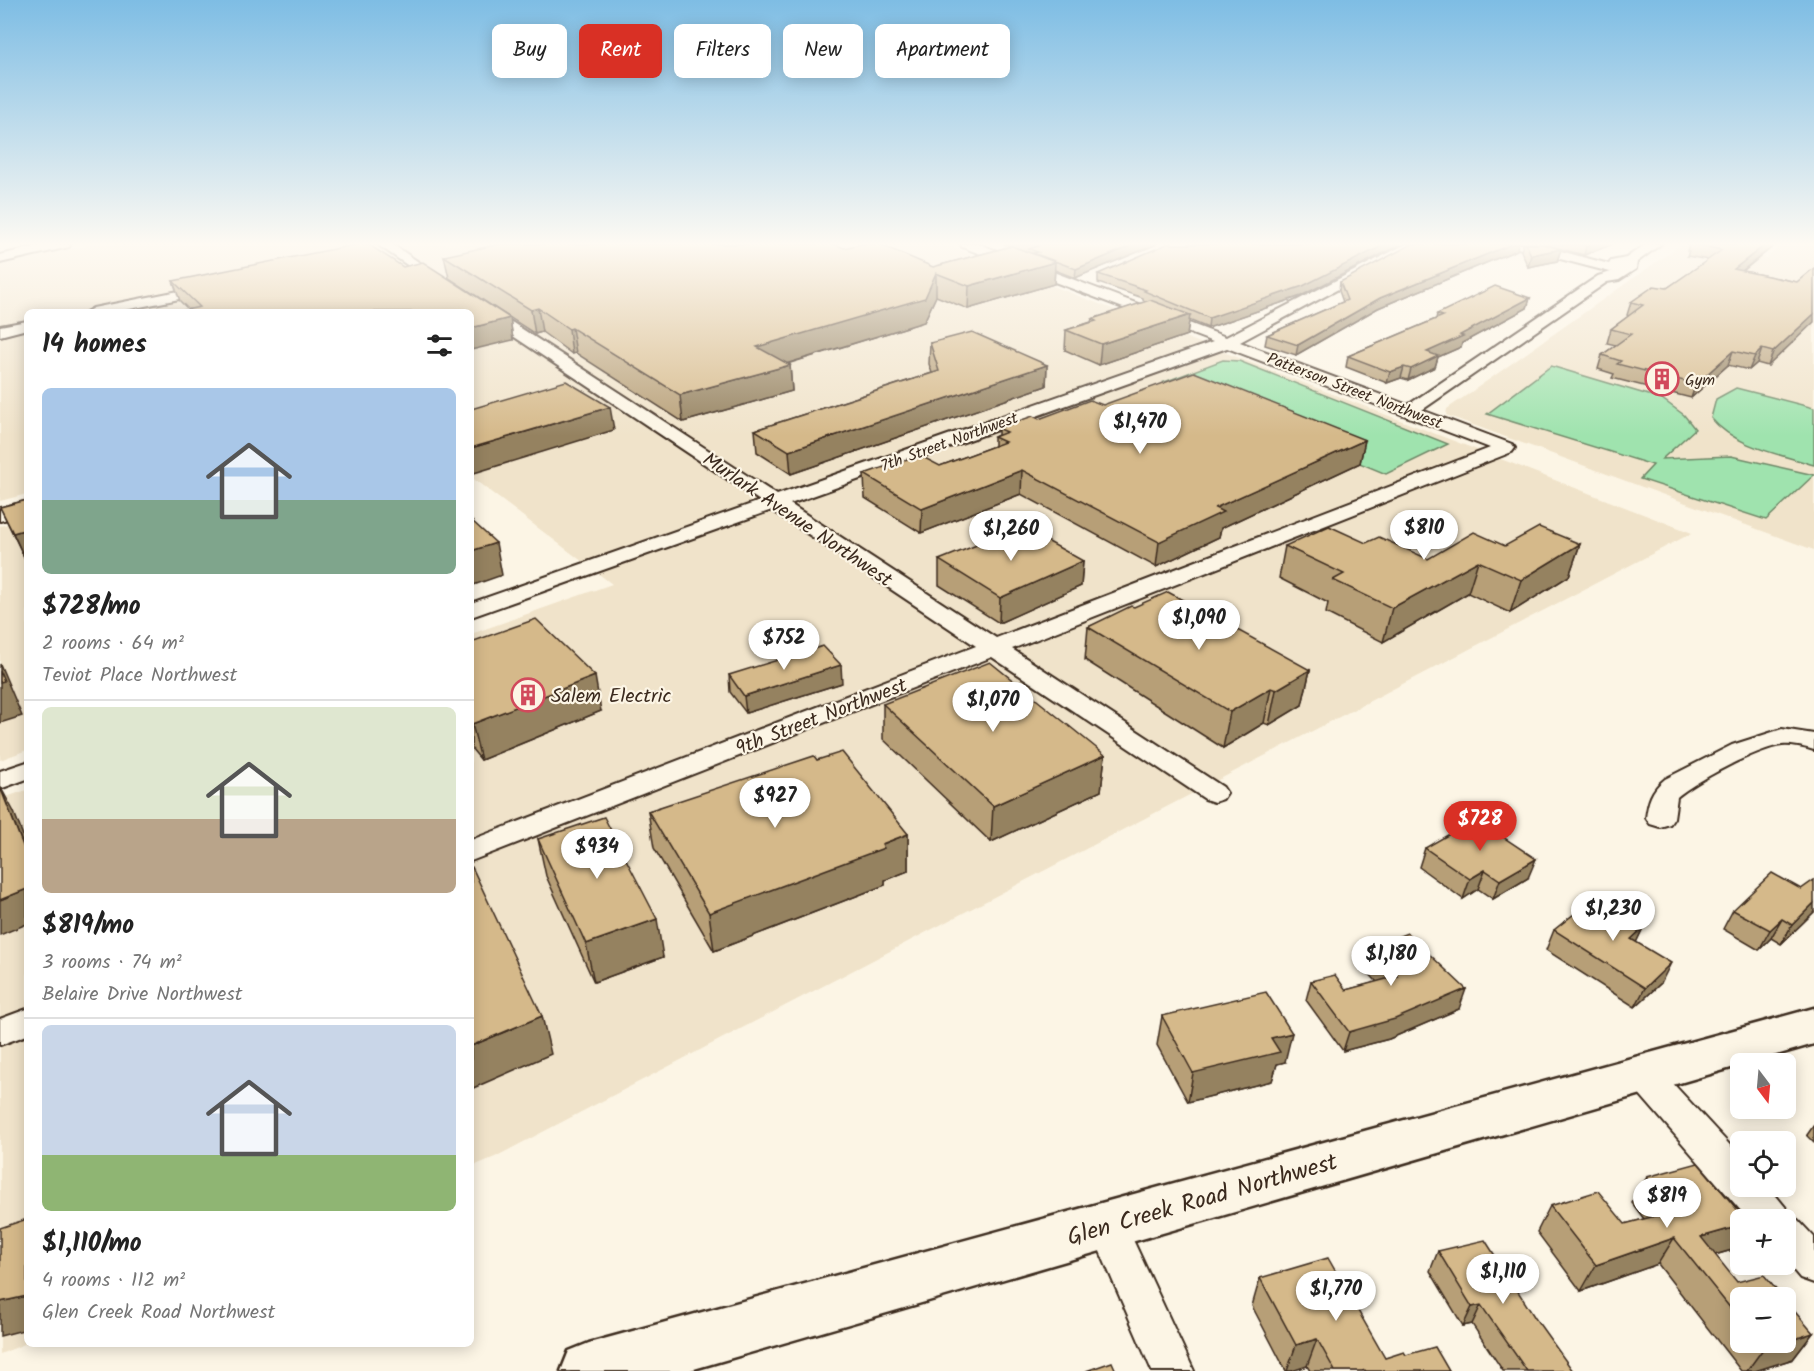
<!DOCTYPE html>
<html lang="en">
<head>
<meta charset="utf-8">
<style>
  body { margin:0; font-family:Kalam,sans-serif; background:#f2f2f2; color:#222; height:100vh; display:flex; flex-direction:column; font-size:22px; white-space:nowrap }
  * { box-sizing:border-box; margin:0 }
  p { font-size:20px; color:#767676 }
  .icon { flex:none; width:33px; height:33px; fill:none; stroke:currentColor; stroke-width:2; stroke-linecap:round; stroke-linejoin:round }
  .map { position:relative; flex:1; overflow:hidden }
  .details { position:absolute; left:24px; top:309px; width:450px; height:1038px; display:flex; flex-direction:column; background:#fff; border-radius:9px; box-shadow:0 3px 15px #0003 }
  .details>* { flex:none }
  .banner { position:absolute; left:492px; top:24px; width:570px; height:54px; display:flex; gap:12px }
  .needle { width:39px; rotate:164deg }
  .fabs { position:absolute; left:1730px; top:1053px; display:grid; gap:12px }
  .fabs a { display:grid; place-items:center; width:66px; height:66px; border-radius:9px; background:#fff; box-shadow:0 3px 15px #0003; font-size:30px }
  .price { position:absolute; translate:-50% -51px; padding:0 14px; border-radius:21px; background:#fff; color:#222; font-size:20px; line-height:39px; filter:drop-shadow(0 2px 3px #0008) }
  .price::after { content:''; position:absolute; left:50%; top:36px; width:18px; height:14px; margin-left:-9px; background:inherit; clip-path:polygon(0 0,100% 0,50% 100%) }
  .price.on { background:#d93025; color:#fff }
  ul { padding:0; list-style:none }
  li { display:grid; align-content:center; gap:12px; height:318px; padding:0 18px }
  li+li { border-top:2px solid #e0e0e0 }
  li span { display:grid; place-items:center; height:186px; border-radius:9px; color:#555 }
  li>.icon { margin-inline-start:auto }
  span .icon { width:108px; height:108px; fill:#fffc; stroke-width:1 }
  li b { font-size:26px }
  h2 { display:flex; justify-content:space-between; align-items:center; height:72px; padding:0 18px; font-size:26px }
  .chip { padding:0 21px; border-radius:9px; background:#fff; box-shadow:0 3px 15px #0003; font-size:21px; line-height:54px }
  .chip.on { background:#d93025; color:#fff }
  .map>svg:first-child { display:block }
  .built { fill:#f0e3ca }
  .green { fill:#9fe3ae; stroke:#6d8666; stroke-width:1.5 }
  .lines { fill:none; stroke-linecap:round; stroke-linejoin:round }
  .minor-casing { stroke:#3b2a1e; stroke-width:4 }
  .secondary-casing { stroke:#3b2a1e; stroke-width:5 }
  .minor { fill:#fcf5e5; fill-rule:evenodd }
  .secondary { fill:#fcf5e5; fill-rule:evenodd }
  .wall { fill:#b79f77; stroke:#3b2a1e; stroke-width:1.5 }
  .shaded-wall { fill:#958261; stroke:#3b2a1e; stroke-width:1.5 }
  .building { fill:#d5b98a; stroke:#3b2a1e; stroke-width:1.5 }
  .labels { text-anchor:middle; stroke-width:4.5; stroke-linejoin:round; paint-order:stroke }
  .far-poi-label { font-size:16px; fill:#3b2a1e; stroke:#fcf5e5; text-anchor:start }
  .far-street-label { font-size:16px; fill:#3b2a1e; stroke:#fcf5e5 }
  .street-label { font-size:20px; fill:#3b2a1e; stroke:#fcf5e5 }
  .poi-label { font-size:20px; fill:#3b2a1e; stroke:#fcf5e5; text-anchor:start }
  .near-street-label { font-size:24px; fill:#3b2a1e; stroke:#fcf5e5 }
</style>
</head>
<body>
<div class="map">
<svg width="1814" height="1371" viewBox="0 0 1814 1371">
  <rect width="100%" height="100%" fill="#fcf5e5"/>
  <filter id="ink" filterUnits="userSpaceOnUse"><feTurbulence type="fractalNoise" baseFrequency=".0167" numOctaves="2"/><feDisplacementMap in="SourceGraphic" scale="12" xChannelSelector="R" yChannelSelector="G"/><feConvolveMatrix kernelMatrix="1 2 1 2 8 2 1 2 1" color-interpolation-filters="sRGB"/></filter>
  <g filter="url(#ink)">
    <g class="built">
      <polygon points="95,244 944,244 1692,533 495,1157 471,1167 471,634 612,584 471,477 471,312 27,312 27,494 0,501 0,265"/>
      <polygon points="1682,244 1697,244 1766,258 1783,244 1814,244 1814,550 1446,415 1447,409"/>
      <polygon points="27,519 27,750 0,760 0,526"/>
      <polygon points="27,790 27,1343 0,1354 0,799"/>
    </g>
    <g class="green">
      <polygon points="1223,360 1239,361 1448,444 1386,474 1164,382"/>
      <polygon points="1551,366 1662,399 1684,415 1695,429 1662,459 1731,456 1814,475 1766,520 1640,479 1653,465 1487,414"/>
      <path d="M1736,388L1814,408V465C1779,454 1735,447 1711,418L1716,399Z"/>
    </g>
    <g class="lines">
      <defs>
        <g id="minor">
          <polygon points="47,244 70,244 69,247 0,263 0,255"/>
          <polygon points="377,244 392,244 448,282 441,286 436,285"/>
          <path d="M961,244H979L1226,337L1406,244H1422L1240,342L1408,405L1598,276L1614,271L1610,272L1514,247L1513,244H1534L1609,264L1611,261L1626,258L1646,244H1661L1637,262L1636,269L1619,280L1607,282L1422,410L1512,444L1515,448L1512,452L1012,649L1223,787L1227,793L1223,799L1214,802L1205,799L992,657L471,861V840L976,646L772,510L471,617V603L760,501L480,314L478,311L480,308H490L777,495L1213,342L962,247ZM1227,348L1490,448L996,638L790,504Z"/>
          <polygon points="209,285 216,289 214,292 115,312 86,312 93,308"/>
          <polygon points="27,321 27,329 0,336 0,326"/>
          <polygon points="27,502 27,514 0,521 0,509"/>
          <path d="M1782,729L1814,734V750C1804,747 1792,744 1782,745C1757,748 1696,781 1677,797L1674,818L1670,824L1660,827L1650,824L1646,818C1648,802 1651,790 1665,779L1732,745Z"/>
          <polygon points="27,762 27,779 0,789 0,771"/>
          <polygon points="27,1009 27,1035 0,1045 0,1019"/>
          <polygon points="1642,1059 1654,1063 1740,1156 1740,1186 1768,1186 1786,1208 1790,1216 1798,1220 1814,1237 1814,1283 1800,1278 1785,1260 1785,1220 1749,1220 1630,1083 1625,1073 1630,1063"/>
          <polygon points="1108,1209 1121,1214 1194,1371 1152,1371 1089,1226 1095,1214"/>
        </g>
        <polygon id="secondary" points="1814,1008 1814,1044 687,1371 561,1371 569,1351 589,1343"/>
      </defs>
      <use href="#minor" class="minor-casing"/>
      <use href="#secondary" class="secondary-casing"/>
      <use href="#minor" class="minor"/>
      <use href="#secondary" class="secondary"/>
    </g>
    <g class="wall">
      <polygon points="1004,244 1157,244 1075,278 1055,270 1054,284 968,309 936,296 924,322 787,364 790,365 792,391 683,422 576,353 572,354 542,332 535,334 449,278 444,256 844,248 933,267 1011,246"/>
      <polygon points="1523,244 1613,244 1584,255 1561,249 1557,261 1528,267 1521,251"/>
      <polygon points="1689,244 1776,244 1743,271 1797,282 1814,268 1768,366 1757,363 1749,370 1728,365 1691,398 1612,378 1614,374 1598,369 1602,355 1616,345 1607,343 1611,329 1629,316 1627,315 1631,302 1667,288 1708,260 1687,256 1689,251 1687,251"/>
      <polygon points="1517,250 1378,308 1296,355 1265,345 1267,335 1343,302 1339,291 1340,282"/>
      <polygon points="403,267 510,318 513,340 188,309 180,301 173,281"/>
      <polygon points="1098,274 1301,296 1208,328 1189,320 1187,335 1099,365 1065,350 1066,330 1091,322 1092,319 1146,302 1143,300 1143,298 1098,283"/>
      <polygon points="1530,298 1527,308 1462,343 1461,347 1438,357 1435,367 1408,380 1401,378 1387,383 1346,367 1348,356 1436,319 1437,314"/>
      <polygon points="930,343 1047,365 1046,386 791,474 757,452 755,430 932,373 929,364"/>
      <polygon points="1103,405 1365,440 1360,463 1221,528 1219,537 1156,567 1021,494 921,533 865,498 864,474 940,466 994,446 994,437 998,435 998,428"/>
      <polygon points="27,500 27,563 0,507"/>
      <polygon points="1366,543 1428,559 1505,546 1580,544 1569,576 1510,613 1468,593 1383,642 1326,613 1328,603 1279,578 1285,546"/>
      <polygon points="939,560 1083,561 1081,586 999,623 939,585"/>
      <polygon points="1134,607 1310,670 1302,705 1269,725 1264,723 1223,748 1085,660 1088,627"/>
      <polygon points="471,642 601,711 481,760 471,748"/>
      <polygon points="729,675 842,683 746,713 730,692"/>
      <polygon points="883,704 1105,755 1101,791 991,842 883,739"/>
      <polygon points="817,760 908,834 908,871 885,880 885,885 714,951 654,848 648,811"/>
      <polygon points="538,839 663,957 594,982 546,876"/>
      <polygon points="1425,848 1528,878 1493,899 1478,889 1463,899 1419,867"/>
      <polygon points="1733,910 1814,912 1781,944 1771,938 1759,950 1723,929"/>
      <polygon points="1643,928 1636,942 1661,983 1635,1007 1546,950 1554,930"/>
      <polygon points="1369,948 1459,1009 1389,1039 1343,1051 1306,1000 1311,981 1346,990 1377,982 1364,968"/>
      <polygon points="1162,1016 1285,1062 1277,1064 1272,1081 1188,1102 1157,1045"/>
      <polygon points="1814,1125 1814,1142 1807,1135"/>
      <polygon points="1647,1177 1732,1250 1715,1255 1740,1298 1740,1342 1785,1342 1813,1333 1793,1359 1755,1371 1741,1371 1658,1264 1581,1291 1537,1232 1550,1206 1625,1224 1644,1219 1632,1203"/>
      <polygon points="1438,1251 1573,1371 1503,1371 1472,1324 1463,1326 1430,1271"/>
      <polygon points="1260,1278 1385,1358 1406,1355 1449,1371 1310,1371 1307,1366 1292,1371 1286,1371 1252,1306"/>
    </g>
    <g class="shaded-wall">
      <polygon points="1136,244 1157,244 1075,278 1076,269"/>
      <polygon points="1386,244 1401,244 1301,296 1208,328 1209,318"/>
      <polygon points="1512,244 1518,244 1517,250 1378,308 1296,355 1298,345 1380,298"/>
      <polygon points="1592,244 1613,244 1584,255 1586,246"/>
      <polygon points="1766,244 1776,244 1729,281 1734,269"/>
      <polygon points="1561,249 1557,261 1528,267 1531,255"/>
      <polygon points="1055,262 1054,284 968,309 969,286"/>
      <polygon points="936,273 936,296 924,322 759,372 757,347"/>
      <polygon points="1530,298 1527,308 1462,343 1461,347 1438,357 1435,367 1408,380 1411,369 1427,352"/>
      <polygon points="538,308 542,332 535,334 531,310"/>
      <polygon points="1814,314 1814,322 1768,366 1773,352"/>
      <polygon points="1190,315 1187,335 1099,365 1101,344"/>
      <polygon points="510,318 513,340 471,350 471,328"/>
      <polygon points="572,328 576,353 572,354 569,329"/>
      <polygon points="1762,349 1757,363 1749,370 1755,356"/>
      <polygon points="1733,351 1728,365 1691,398 1696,384"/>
      <polygon points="790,365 792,391 683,422 680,395"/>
      <polygon points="1047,365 1046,386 791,474 789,451"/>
      <polygon points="1404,367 1401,378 1387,383 1390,372"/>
      <polygon points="610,407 614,430 471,474 471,448"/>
      <polygon points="1365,440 1360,463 1221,528 1219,537 1156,567 1159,542 1215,508"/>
      <polygon points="1022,470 1021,494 921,533 922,509"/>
      <polygon points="27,529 27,563 13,533"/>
      <polygon points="496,543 502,575 471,586 471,551"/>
      <polygon points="1580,544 1569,576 1510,613 1521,580"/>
      <polygon points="1083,561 1081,586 999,623 1000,598"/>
      <polygon points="1478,561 1468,593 1383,642 1392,608"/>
      <polygon points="0,664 22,716 0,723"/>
      <polygon points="841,665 842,683 746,713 744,696"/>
      <polygon points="1310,670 1302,705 1269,725 1276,690"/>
      <polygon points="595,676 601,711 481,760 472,724"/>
      <polygon points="1271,688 1264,723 1223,748 1230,712"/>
      <polygon points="1105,755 1101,791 991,842 993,806"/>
      <polygon points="0,786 14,812 27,846 27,856"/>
      <polygon points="908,834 908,871 885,880 885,885 714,951 709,913"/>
      <polygon points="1536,859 1528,878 1493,899 1500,880"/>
      <polygon points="1485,870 1478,889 1463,899 1470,879"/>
      <polygon points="27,889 27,924 0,935 0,900"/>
      <polygon points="1814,903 1814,912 1781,944 1792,925"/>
      <polygon points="657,919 663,957 594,982 586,944"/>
      <polygon points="1782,919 1771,938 1759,950 1770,930"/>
      <polygon points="1643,928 1634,947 1631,939"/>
      <polygon points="1671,963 1661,983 1635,1007 1645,988"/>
      <polygon points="1466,989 1459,1009 1389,1039 1343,1051 1349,1032"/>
      <polygon points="542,1016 551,1054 471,1089 471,1046"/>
      <polygon points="1292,1033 1285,1062 1277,1064 1272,1081 1188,1102 1193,1073 1271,1038"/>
      <polygon points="1740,1226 1740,1239 1732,1250 1693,1261 1701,1237"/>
      <polygon points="1674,1238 1658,1264 1581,1291 1596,1265"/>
      <polygon points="27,1296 27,1329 0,1336 0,1302"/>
      <polygon points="1481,1305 1472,1324 1463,1326 1472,1307"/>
      <polygon points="1813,1333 1793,1359 1755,1371 1747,1371 1763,1349"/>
      <polygon points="1317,1339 1307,1366 1292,1371 1287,1371 1296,1345"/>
    </g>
    <g class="building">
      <polygon points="359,244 368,244 403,267 423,262 510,318 471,328 471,312 176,312 200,307 173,281"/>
      <polygon points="500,244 835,244 844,248 860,244 879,244 933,267 1012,246 1055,262 969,286 936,273 925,298 757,347 790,365 680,395 572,328 569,329 538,308 531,310 444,256"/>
      <polygon points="1031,244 1136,244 1076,269 1033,253 1038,252 1029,249 1038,246"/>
      <polygon points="1167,244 1386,244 1303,286 1209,318 1144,291 1146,290 1098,274"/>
      <polygon points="1412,244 1512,244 1380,298 1298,345 1267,335 1347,300 1340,282"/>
      <polygon points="1526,244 1543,244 1561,249 1531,255"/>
      <polygon points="1578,244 1592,244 1586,246"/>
      <polygon points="1693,244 1766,244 1734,269 1797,282 1814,268 1814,314 1773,352 1762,349 1755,356 1733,351 1696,384 1617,364 1621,361 1602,355 1631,334 1611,329 1643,305 1631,302 1654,286 1667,288 1722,250"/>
      <polygon points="1495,286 1530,298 1460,335 1463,336 1427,352 1438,356 1411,369 1404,367 1390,372 1348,356 1443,316 1437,314"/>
      <polygon points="1150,300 1190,315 1101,344 1066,330 1096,321 1092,319"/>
      <polygon points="972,332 1047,365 789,451 755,430 939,371 930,343"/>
      <polygon points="1194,372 1365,440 1215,508 1223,512 1159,542 1022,470 922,509 864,474 919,455 940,466 1005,442 994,437 1007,432 998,428 1033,416 1039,419 1090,400 1103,405"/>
      <polygon points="566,381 610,407 471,448 471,409"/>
      <polygon points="27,500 27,529 13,533 0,507"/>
      <polygon points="471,520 496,543 471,551"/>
      <polygon points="1329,526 1366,543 1379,537 1428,559 1474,532 1505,546 1539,527 1580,544 1521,580 1478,561 1392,608 1333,580 1344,574 1285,546"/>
      <polygon points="1022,527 1083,561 1000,598 939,560"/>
      <polygon points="1168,592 1310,670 1276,690 1271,688 1230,712 1088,627 1131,606 1134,607"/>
      <polygon points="536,619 595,676 472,724 471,723 471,642"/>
      <polygon points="823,646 841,665 744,696 729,675"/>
      <polygon points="990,662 1105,755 993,806 883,704"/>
      <polygon points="0,671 4,681 0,682"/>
      <polygon points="842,752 908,834 882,844 884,848 709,913 648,811 814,756 817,760"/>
      <polygon points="0,787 27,856 27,889 0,900"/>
      <polygon points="604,817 657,919 586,944 538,839"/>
      <polygon points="1476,819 1536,859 1500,880 1485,870 1470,879 1425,848"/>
      <polygon points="471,867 472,867 542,1016 471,1046"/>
      <polygon points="1772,873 1801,889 1814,880 1814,903 1792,925 1782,919 1770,930 1733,910"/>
      <polygon points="1594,898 1643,928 1631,939 1671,963 1645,988 1554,930"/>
      <polygon points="1407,933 1466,989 1395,1019 1349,1032 1311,981 1335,975 1346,990 1397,976 1369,948"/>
      <polygon points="1266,992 1292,1033 1271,1038 1280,1052 1193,1073 1162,1016"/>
      <polygon points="1698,1163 1746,1220 1740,1220 1740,1226 1701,1237 1737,1282 1764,1275 1783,1298 1740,1298 1740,1320 1674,1238 1596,1265 1550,1206 1598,1191 1625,1224 1674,1211 1647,1177"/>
      <polygon points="27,1219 27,1296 0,1302 0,1228"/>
      <polygon points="1485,1240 1535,1318 1573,1371 1527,1371 1481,1305 1472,1307 1438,1251"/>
      <polygon points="1328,1258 1385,1358 1404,1352 1406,1355 1435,1347 1449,1371 1366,1371 1365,1370 1362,1371 1335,1371 1317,1339 1296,1345 1260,1278"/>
      <polygon points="1785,1300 1813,1333 1785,1342"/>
      <polygon points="1758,1342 1783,1342 1763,1349"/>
      <polygon points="1112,1362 1116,1371 1086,1371"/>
    </g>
  </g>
  <linearGradient id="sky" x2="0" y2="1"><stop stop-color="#7ebde4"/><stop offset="0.56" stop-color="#fefaf3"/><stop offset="1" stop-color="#fefaf3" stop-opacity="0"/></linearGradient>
  <rect width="1814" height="436" fill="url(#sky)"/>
  <defs>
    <symbol id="building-ring" viewBox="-11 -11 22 22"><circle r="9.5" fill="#fcf5e5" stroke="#d1495b" stroke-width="1.5"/><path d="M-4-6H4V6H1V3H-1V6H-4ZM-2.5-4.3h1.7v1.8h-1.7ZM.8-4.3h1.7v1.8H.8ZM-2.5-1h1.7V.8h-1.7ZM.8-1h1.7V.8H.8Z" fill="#d1495b"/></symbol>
  </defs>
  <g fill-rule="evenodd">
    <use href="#building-ring" x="1643" y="360" width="38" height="38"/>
    <use href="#building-ring" x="509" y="676" width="38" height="38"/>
  </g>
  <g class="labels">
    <g class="far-poi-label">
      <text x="1685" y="385">Gym</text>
    </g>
    <g class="far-street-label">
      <text transform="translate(1355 390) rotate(21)" y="6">Patterson Street Northwest</text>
      <text transform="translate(949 441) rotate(-20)" y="6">7th Street Northwest</text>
    </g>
    <g class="street-label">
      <text transform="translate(798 519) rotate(34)" y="7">Murlark Avenue Northwest</text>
      <text transform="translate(821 716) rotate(-21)" y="7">9th Street Northwest</text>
    </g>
    <g class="poi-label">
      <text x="551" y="702">Salem Electric</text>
    </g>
    <g class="near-street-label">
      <text transform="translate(1202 1199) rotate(-16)" y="8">Glen Creek Road Northwest</text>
    </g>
  </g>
</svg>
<div class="fabs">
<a><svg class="needle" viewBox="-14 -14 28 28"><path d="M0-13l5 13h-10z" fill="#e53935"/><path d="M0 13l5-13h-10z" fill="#767676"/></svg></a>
<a><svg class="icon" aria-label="locate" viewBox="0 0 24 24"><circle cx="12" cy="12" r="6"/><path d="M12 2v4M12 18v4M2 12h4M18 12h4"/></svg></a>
<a>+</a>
<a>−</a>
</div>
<b class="price" style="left:1140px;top:455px">$1,470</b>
<b class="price" style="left:1424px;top:561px">$810</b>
<b class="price" style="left:1011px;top:562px">$1,260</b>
<b class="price" style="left:1199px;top:651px">$1,090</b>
<b class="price" style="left:784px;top:671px">$752</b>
<b class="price" style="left:993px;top:733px">$1,070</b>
<b class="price" style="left:775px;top:829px">$927</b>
<b class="price on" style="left:1480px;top:852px">$728</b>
<b class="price" style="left:597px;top:880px">$934</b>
<b class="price" style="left:1613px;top:942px">$1,230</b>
<b class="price" style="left:1391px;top:987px">$1,180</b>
<b class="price" style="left:1667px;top:1229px">$819</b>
<b class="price" style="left:1503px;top:1305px">$1,110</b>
<b class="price" style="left:1336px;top:1322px">$1,770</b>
<div class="banner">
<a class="chip">Buy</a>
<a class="chip on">Rent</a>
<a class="chip">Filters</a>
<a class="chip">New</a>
<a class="chip">Apartment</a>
</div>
<section class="details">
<h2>14 homes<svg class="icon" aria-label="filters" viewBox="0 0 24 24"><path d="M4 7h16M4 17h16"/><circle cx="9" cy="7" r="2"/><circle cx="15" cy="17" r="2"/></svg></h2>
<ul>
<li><span style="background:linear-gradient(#a9c7e8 60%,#7fa58c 0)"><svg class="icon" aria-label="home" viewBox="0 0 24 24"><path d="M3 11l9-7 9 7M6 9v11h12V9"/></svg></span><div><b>$728/mo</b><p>2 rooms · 64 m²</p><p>Teviot Place Northwest</p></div></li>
<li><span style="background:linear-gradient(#dfe7d0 60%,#b9a48a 0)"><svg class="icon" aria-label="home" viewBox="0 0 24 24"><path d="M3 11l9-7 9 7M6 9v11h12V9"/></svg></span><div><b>$819/mo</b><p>3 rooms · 74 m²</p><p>Belaire Drive Northwest</p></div></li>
<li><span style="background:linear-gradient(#c9d6e8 70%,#8fb573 0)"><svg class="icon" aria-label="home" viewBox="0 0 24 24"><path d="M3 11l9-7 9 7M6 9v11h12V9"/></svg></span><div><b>$1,110/mo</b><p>4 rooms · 112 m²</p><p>Glen Creek Road Northwest</p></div></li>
</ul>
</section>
</div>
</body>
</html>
